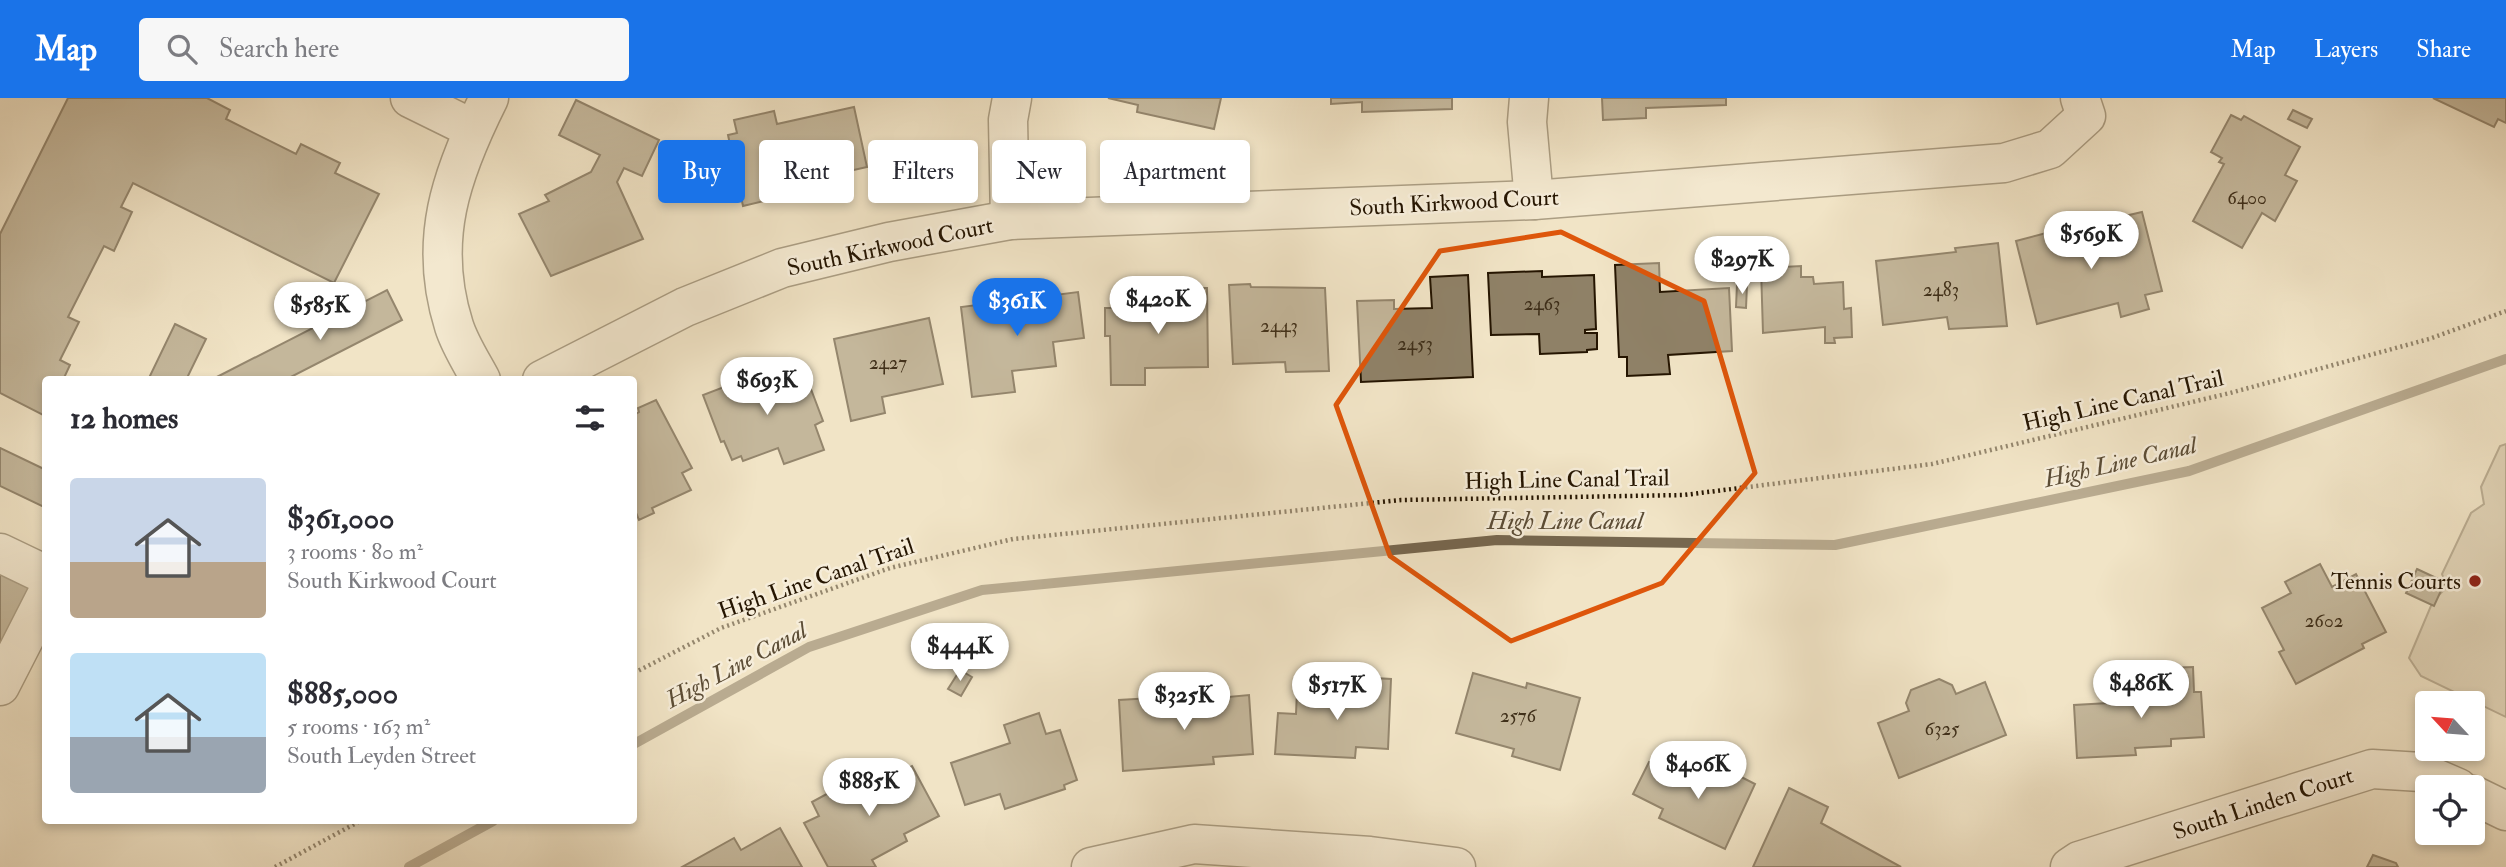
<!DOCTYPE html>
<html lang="en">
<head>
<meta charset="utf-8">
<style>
  body { margin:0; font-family:"IM FELL Double Pica",serif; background:#f7f7f7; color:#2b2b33; height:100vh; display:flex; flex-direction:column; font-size:26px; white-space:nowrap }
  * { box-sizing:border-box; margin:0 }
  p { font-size:23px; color:#7c7c81 }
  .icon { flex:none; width:38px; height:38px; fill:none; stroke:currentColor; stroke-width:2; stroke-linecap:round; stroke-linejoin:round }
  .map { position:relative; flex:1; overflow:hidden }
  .details { position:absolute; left:42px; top:278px; width:595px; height:448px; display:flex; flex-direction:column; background:#fff; border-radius:7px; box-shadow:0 4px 10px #0003 }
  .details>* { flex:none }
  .guide { position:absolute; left:658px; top:42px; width:665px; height:63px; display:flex; gap:14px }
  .needle { width:46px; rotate:296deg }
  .controls { position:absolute; left:2415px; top:593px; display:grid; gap:14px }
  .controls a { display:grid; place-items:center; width:70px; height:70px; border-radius:7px; background:#fff; box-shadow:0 4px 10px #0003; font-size:35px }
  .price { position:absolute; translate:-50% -60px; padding:0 16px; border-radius:24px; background:#fff; color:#222; font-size:23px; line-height:46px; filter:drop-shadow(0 2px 4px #0008) }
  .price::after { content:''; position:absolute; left:50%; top:42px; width:21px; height:16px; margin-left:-10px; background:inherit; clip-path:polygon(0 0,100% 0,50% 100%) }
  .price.selected { background:#1a73e8; color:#fff }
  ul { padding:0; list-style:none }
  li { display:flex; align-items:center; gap:21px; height:175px; padding:0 28px }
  li span { display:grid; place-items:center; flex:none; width:196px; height:140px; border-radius:7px; color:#555 }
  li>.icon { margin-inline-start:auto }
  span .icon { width:84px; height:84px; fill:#fffc; stroke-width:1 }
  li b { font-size:30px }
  h2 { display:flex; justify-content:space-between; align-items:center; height:84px; padding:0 28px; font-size:30px }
  .tag { padding:0 24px; border-radius:7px; background:#fff; box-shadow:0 4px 10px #0003; font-size:24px; line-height:63px }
  .tag.selected { background:#1a73e8; color:#fff }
  header { display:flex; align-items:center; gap:42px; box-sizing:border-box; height:98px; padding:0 35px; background:#1a73e8; color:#fff }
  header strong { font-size:33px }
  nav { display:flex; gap:38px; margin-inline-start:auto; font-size:24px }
  .search { width:490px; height:63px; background:#f7f7f7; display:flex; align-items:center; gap:18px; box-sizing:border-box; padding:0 24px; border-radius:7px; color:#7c7c81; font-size:26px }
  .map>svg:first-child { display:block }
  .park { fill:#cec1a5; stroke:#7a6b53; stroke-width:2 }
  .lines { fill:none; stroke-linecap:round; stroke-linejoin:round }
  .stream { stroke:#76674f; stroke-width:10 }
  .building { fill:#8f8167; stroke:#251501; stroke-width:2 }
  .minor-casing { stroke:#584932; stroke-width:41 }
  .path { stroke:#251501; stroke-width:4.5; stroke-dasharray:2 3.5; stroke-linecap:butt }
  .minor { stroke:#f6edda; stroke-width:38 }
  .marked { fill:none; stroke:#de560b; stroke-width:5; stroke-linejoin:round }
  .poi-dot { fill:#8f2418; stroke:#f6edda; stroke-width:2.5 }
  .labels { text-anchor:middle; stroke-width:5; stroke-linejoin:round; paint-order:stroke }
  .number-label { font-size:19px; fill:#40301a }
  .street-label { font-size:23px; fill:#251501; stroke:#f6edda }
  .poi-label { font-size:23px; fill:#251501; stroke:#f6edda; text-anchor:end }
  .water-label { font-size:24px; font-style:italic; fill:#5b4c35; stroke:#f6edda }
</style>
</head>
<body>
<header>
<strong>Map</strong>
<div class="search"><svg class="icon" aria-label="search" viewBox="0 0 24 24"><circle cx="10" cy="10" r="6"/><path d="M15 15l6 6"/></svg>Search here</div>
<nav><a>Map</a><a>Layers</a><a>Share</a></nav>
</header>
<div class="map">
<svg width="2506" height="769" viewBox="0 0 2506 769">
  <rect width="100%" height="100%" fill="#f1e4c6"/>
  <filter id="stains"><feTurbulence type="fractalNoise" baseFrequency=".00286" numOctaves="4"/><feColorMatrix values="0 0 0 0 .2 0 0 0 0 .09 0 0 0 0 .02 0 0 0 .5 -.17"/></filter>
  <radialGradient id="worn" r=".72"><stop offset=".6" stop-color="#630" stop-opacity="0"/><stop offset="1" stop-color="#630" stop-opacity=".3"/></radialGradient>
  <polygon class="park" points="2506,346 2506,619 2421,578 2409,560 2433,503 2447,489 2442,476 2471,415 2484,406 2481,389 2500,348"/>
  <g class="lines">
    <g class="stream">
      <polyline points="634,646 809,549 982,492 1497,442 1835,447 2189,373 2506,261"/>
      <polyline points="409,769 493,723"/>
    </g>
  </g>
  <g class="building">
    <polygon points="68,0 207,0 230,12 226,21 296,56 301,46 340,65 335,75 379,96 334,185 133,85 121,109 132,114 114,153 104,148 68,219 79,224 60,262 70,267 63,282 46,282 45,318 0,295 0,136"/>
    <polygon points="1108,0 1221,0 1214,31 1137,14 1138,7"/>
    <polygon points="1331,0 1452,0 1452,11 1362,14 1362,4 1331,6"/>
    <polygon points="1602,0 1726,0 1726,7 1646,10 1646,20 1603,22"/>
    <polygon points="2433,0 2506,0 2506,25 2498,21 2494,29"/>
    <polygon points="576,2 659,42 642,78 624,70 617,84 643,141 551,178 519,116 549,103 545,97 591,74 600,57 559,37"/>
    <polygon points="854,9 867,69 787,87 790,97 743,108 728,37 737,35 734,22 774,13 777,26"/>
    <polygon points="2293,12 2312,21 2307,30 2288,21"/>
    <polygon points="2231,17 2241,22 2244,18 2300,49 2285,77 2297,83 2275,123 2262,115 2242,150 2193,123 2224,66 2219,64 2222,60 2211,54"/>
    <polygon points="2142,114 2162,193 2145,197 2149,211 2121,219 2118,205 2037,226 2016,143 2050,134 2055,153 2103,140 2099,124"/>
    <polygon points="1998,145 2007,228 1949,231 1947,219 1883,227 1876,163 1956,154 1955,150"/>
    <polygon points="1659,165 1660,194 1729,190 1732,253 1668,257 1670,276 1627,278 1627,259 1619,259 1615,167"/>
    <polygon points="1801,168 1801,179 1813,179 1814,186 1843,184 1844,211 1851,210 1852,239 1834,240 1835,245 1825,245 1825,229 1763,235 1761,170"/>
    <polygon points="1542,173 1542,179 1594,177 1596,231 1585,232 1585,235 1597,235 1597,251 1587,252 1587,254 1540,256 1539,236 1491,237 1488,175"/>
    <polygon points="1468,177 1473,279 1361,284 1357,203 1394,202 1394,211 1432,210 1430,179"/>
    <polygon points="1250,186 1251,189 1325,190 1329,273 1286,274 1285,264 1233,266 1229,187"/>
    <polygon points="1737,186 1747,187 1746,210 1736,209"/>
    <polygon points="1163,190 1207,190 1208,269 1145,270 1145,287 1111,287 1110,238 1105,238 1105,210 1163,210"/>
    <polygon points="387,192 402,222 285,282 211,282"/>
    <polygon points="1078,194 1084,240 1053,244 1056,268 1012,273 1015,294 972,299 961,209"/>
    <polygon points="929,220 943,286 882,299 885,315 851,323 834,241"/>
    <polygon points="175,226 206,241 186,282 148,282"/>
    <polygon points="803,270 823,323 815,327 824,352 784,366 778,350 743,363 741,358 732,362 724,343 721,344 703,297 758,276 762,285"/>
    <polygon points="656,302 692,370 682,375 691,392 652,410 654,415 639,422 634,410 634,317 639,314 638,310"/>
    <polygon points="0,350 46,372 46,410 0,388"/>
    <polygon points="2320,466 2332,489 2356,476 2386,534 2362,546 2364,550 2296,586 2279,554 2284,552 2262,510 2291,495 2285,484"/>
    <polygon points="0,468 35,486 0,559"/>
    <polygon points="2417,471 2445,484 2434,508 2406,495"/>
    <polygon points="2193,569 2194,594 2201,594 2204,639 2171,641 2171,648 2135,650 2136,657 2077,660 2074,607 2163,602 2161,570"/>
    <polygon points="960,572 972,579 961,598 948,591"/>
    <polygon points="1473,575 1526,590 1527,585 1580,600 1560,672 1512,658 1514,651 1456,635"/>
    <polygon points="1358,579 1391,581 1388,651 1356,649 1355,660 1275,656 1278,615 1296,616 1297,593 1357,595"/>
    <polygon points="1939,581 1952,587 1956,596 1985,584 2006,637 1899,680 1878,625 1909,613 1906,605 1911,592"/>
    <polygon points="1249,597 1253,656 1213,659 1214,666 1123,673 1119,602 1152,600 1153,606"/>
    <polygon points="1039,615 1046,636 1060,632 1077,682 1064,687 1065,691 1005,711 1000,696 965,707 951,665 1010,645 1004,627"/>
    <polygon points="1649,664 1699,689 1712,664 1755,686 1725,751 1659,720 1663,711 1633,696"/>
    <polygon points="912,668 939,718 904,736 907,743 872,762 876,769 828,769 804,725 819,718 812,704 869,673 876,687"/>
    <polygon points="1789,690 1828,709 1821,725 1901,769 1753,769"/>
    <polygon points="780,730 802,769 682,769 734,740 741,752"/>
    <polygon points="2373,757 2396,765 2398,769 2367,769"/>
  </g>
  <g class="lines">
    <defs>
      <g id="minor">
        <polyline points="410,0 473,31"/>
        <polyline points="1529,0 1527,24 1534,102"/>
        <polyline points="1010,122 1008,22 1012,0"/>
        <path d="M481,282C472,265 460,247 454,228C427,143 451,76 489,0"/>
        <polyline points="542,282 685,209 782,170 889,144 1010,122 1534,102 2004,65 2050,51 2086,18 2080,0"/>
        <polyline points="0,455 46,477"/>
        <polyline points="0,588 46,498"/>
        <polyline points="2473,697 2506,713"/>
        <polyline points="1091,769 1194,746 1370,758 1456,769"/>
        <polyline points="2070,769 2079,763 2372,671 2421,674 2458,690"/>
      </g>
    </defs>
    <use href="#minor" class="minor-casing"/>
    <g class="path">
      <polyline points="634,575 721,530 890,470 1013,441 1401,402 1684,397 1932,366 2230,295 2429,241 2506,213"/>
      <polyline points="275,769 360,723"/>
    </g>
    <use href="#minor" class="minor"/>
  </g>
  <path d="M0 0H2506V769H0ZM1561,134L1704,203L1755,375L1662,485L1511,543L1390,458L1336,307L1440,153Z" fill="#f1e4c6" fill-opacity=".55" fill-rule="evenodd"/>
  <path class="marked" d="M1561,134L1704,203L1755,375L1662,485L1511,543L1390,458L1336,307L1440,153Z"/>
  <circle class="poi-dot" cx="2475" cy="483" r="7"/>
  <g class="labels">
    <g class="number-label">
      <text x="2247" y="106">6400</text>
      <text x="1941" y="198">2483</text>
      <text x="1542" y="212">2463</text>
      <text x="1279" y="234">2443</text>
      <text x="1415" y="252">2453</text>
      <text x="888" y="271">2427</text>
      <text x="2324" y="529">2602</text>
      <text x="1518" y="624">2576</text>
      <text x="1942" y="637">6325</text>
    </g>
    <g class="street-label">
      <text transform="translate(1454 104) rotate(-3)" y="8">South Kirkwood Court</text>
      <text transform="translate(890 148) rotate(-12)" y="8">South Kirkwood Court</text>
      <text transform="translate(2123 302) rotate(-13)" y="8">High Line Canal Trail</text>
      <text transform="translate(1567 381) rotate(-1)" y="8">High Line Canal Trail</text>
      <text transform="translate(816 480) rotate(-19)" y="8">High Line Canal Trail</text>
      <text transform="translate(2263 705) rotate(-18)" y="8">South Linden Court</text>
    </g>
    <g class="poi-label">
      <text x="2461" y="491">Tennis Courts</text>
    </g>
    <g class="water-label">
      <text transform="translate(2120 364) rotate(-13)" y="8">High Line Canal</text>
      <text x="1565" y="431">High Line Canal</text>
      <text transform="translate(736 567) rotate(-28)" y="8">High Line Canal</text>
    </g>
  </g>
  <rect width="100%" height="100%" filter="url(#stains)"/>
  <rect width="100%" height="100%" fill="url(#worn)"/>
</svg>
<div class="controls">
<a><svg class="needle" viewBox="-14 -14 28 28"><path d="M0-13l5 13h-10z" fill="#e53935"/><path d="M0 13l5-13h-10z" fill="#7c7c81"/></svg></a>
<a><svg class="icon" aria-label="locate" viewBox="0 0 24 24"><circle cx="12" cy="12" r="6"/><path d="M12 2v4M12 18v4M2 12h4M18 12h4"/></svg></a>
</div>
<b class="price" style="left:2091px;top:173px">$569K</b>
<b class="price" style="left:1742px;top:198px">$297K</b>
<b class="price" style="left:1158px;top:238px">$420K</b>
<b class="price selected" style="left:1017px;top:240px">$361K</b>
<b class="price" style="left:320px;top:244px">$585K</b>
<b class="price" style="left:767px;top:319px">$693K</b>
<b class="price" style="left:960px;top:585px">$444K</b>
<b class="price" style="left:2141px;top:622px">$486K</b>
<b class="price" style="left:1337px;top:624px">$517K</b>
<b class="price" style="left:1184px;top:634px">$325K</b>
<b class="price" style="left:1698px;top:703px">$406K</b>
<b class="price" style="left:869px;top:720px">$885K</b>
<div class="guide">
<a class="tag selected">Buy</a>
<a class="tag">Rent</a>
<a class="tag">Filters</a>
<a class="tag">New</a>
<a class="tag">Apartment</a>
</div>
<section class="details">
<h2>12 homes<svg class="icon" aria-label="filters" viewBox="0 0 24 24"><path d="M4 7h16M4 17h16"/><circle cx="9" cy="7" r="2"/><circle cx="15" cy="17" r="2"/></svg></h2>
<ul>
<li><span style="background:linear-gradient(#c9d6e8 60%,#b9a48a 0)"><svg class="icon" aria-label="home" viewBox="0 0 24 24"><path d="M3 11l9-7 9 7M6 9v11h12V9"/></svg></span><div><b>$361,000</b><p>3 rooms · 80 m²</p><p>South Kirkwood Court</p></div></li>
<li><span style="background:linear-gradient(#bfe0f5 60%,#9aa5b1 0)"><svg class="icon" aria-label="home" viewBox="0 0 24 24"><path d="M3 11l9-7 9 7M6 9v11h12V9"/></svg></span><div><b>$885,000</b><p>5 rooms · 163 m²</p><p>South Leyden Street</p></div></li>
</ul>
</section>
</div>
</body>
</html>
